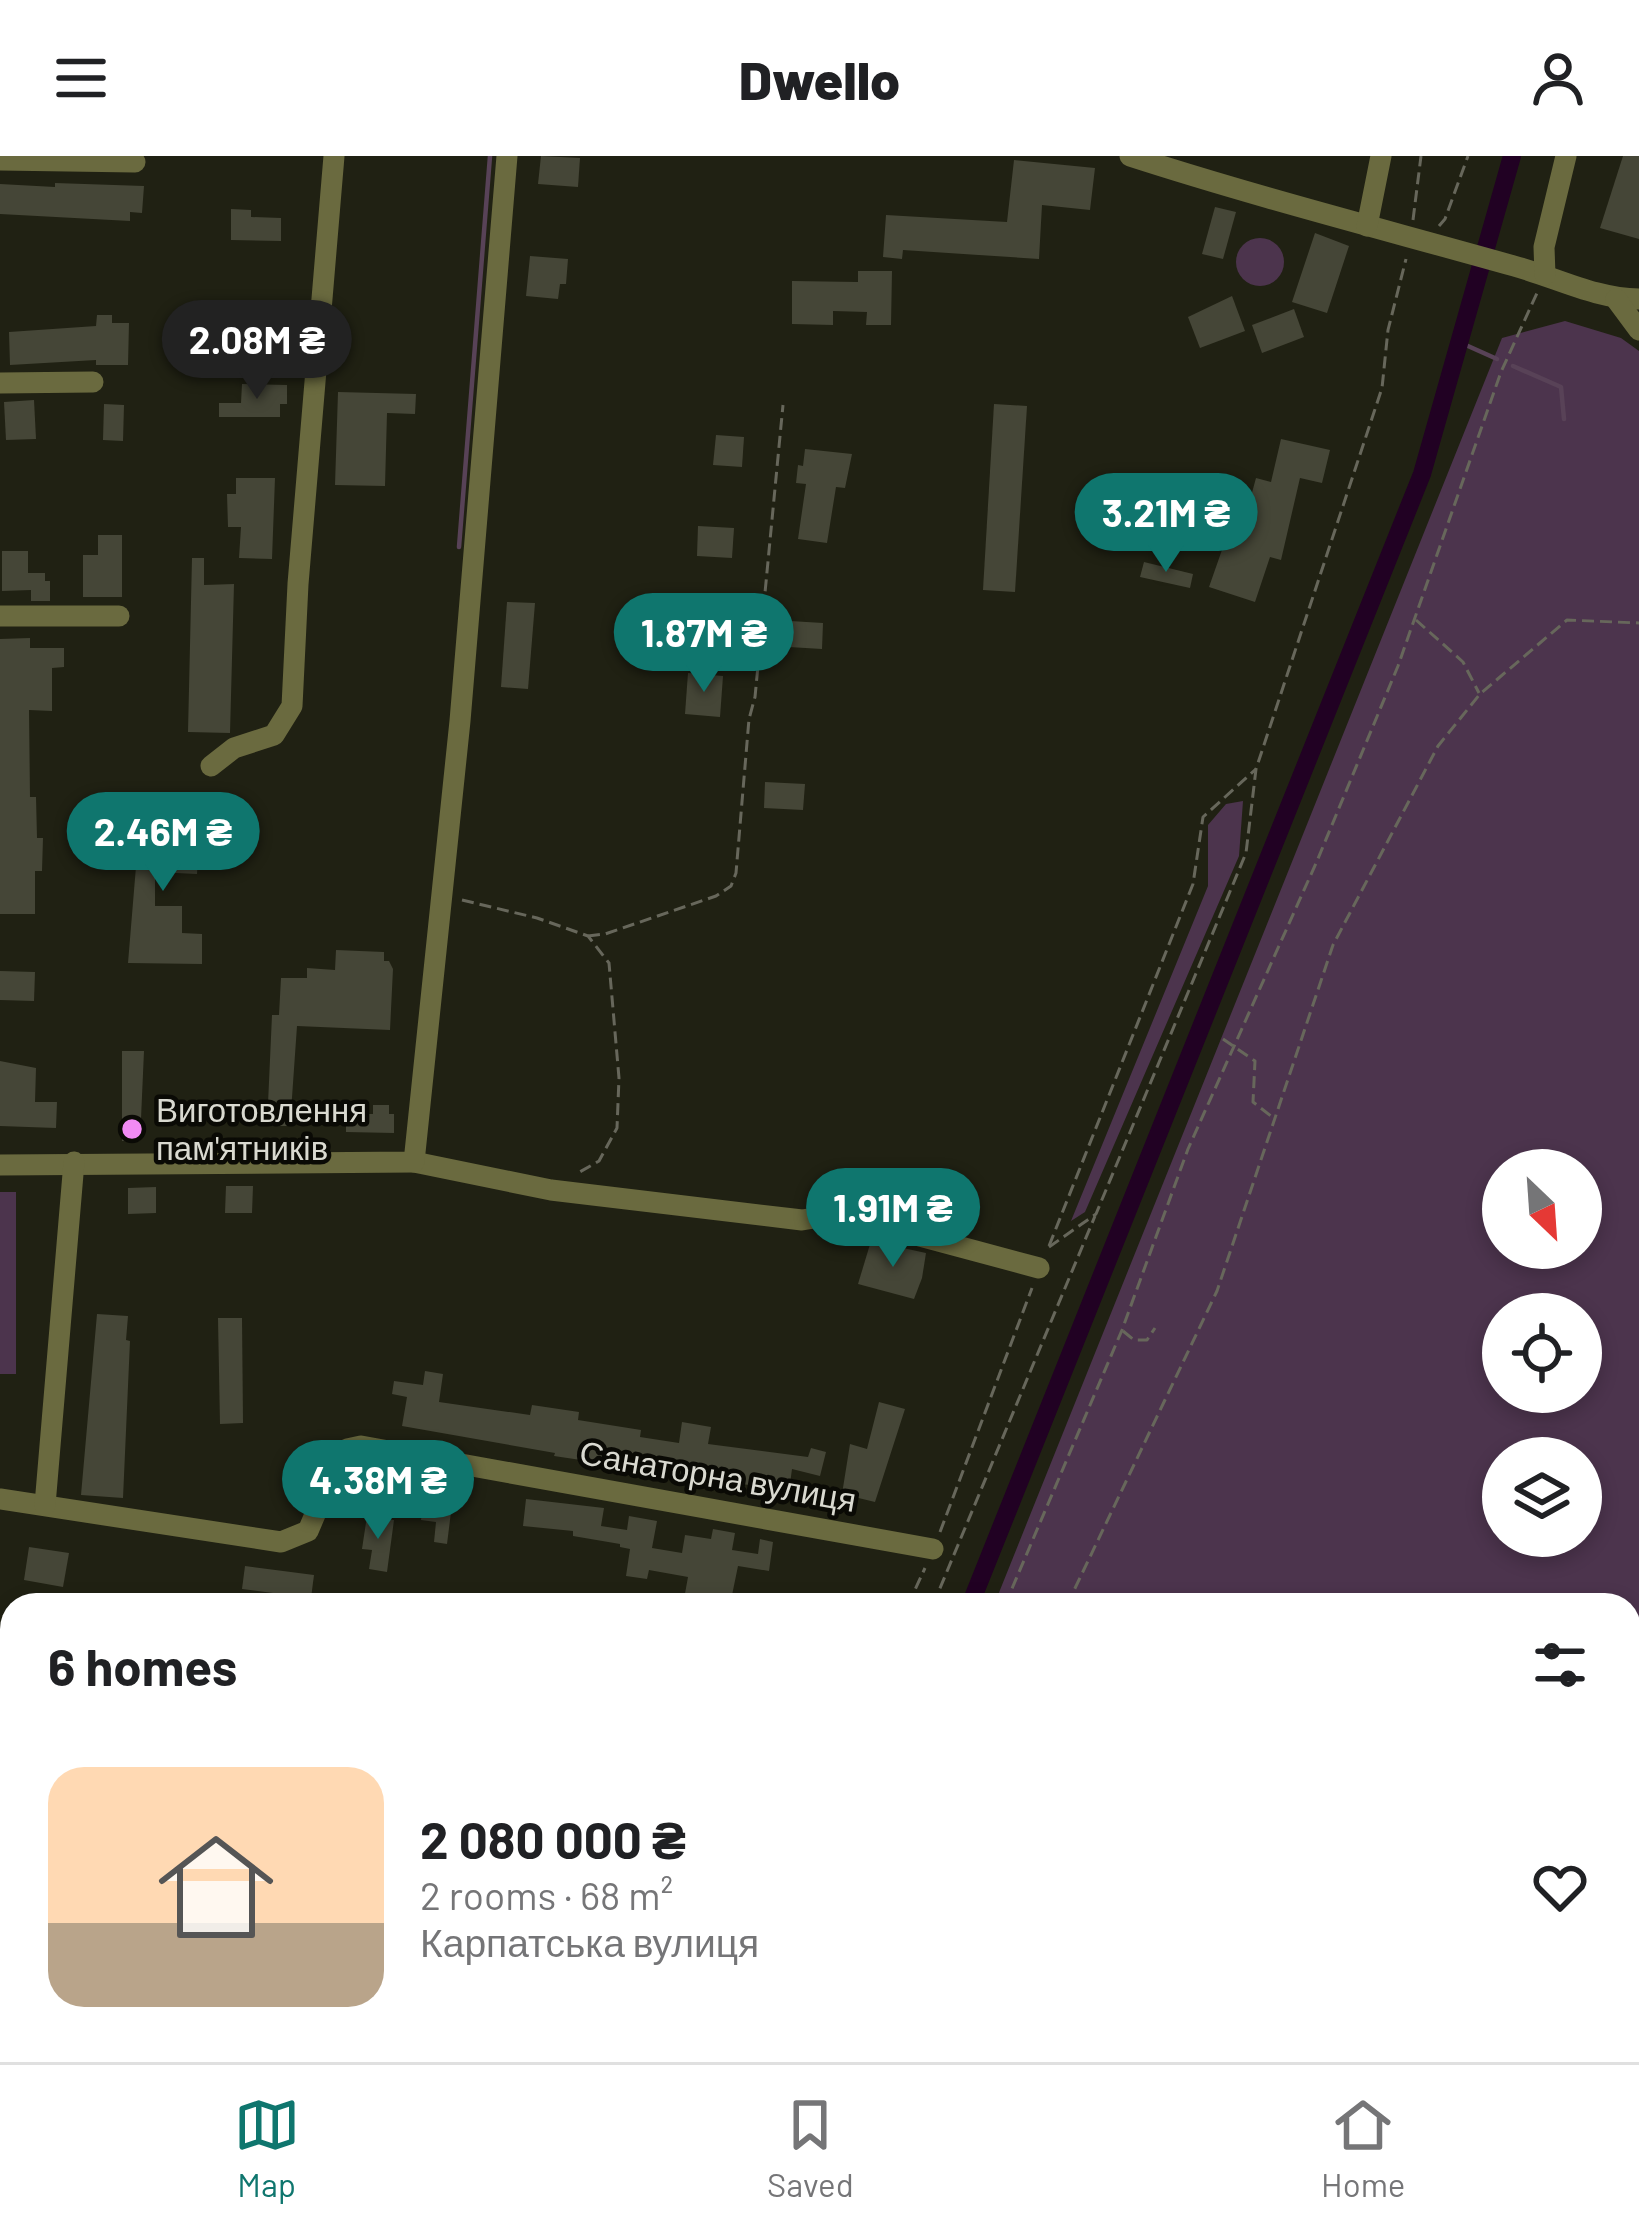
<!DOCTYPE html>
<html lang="en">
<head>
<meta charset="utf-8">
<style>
  body { margin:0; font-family:Barlow,sans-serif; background:#f6f6f6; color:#202124; height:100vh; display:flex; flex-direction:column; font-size:45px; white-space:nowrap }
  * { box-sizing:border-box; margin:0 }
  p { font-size:39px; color:#757577 }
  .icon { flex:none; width:66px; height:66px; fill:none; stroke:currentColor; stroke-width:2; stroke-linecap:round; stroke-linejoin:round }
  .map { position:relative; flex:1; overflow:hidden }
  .sheet { position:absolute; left:0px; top:1437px; width:1641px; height:471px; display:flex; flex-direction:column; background:#fff; border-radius:36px 36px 0 0; box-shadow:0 6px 18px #0003 }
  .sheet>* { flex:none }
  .needle { width:78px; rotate:155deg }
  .tools { position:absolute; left:1482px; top:993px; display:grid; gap:24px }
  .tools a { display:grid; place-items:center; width:120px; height:120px; border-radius:50%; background:#fff; box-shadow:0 6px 18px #0003; font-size:60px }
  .price { position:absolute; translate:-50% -102px; padding:0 27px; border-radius:42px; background:#0f766e; color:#fff; font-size:39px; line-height:78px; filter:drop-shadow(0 3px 6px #0008) }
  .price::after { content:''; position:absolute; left:50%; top:72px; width:36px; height:27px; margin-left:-18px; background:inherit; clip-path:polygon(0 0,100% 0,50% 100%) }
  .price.selected { background:#222; color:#fff }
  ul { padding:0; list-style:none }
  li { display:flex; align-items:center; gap:36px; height:300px; padding:0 48px }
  li span { display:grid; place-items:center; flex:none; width:336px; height:240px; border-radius:36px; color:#555 }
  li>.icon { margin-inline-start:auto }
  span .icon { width:144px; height:144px; fill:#fffc; stroke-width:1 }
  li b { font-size:51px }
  h2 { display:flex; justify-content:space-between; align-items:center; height:144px; padding:0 48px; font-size:51px }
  header { display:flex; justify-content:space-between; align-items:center; height:156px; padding:0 48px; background:#fff; font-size:54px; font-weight:800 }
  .tab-bar { display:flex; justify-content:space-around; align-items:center; height:168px; border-top:3px solid #e0e0e0; background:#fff; font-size:33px; color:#757577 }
  .tab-bar a { display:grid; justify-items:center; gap:6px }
  .tab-bar .selected { color:#0f766e }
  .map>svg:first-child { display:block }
  .green { fill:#4c344d; fill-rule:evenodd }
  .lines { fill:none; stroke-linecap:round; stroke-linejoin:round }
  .stream { stroke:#584257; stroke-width:4.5 }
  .canal { stroke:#210123; stroke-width:18 }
  .building { fill:#454637 }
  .path { stroke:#67675b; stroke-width:3; stroke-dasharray:12 6; stroke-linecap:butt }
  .minor { stroke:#6a6a3f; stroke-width:21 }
  .poi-dot { fill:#f18af4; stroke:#0a0a05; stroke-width:4.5 }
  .labels { text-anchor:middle; stroke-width:9; stroke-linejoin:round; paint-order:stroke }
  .poi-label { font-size:33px; fill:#d9d9d0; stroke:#0a0a05; text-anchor:start }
  .street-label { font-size:33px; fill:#d9d9d0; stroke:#0a0a05 }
</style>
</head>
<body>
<header><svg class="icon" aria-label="menu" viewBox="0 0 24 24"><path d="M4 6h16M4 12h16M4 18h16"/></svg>Dwello<svg class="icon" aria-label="person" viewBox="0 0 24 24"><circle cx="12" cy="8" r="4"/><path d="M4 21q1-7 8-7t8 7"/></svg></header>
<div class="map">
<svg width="1639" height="1906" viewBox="0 0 1639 1906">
  <rect width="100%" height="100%" fill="#202113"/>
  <g class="green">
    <circle cx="1260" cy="106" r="24"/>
    <path d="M1565,165L1621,182L1639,195V1906H811L815,1896H1629V1449H994L1502,182ZM1581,1014V1092H1503V1014ZM1581,1158V1236H1503V1158ZM1503,1302H1581V1380H1503Z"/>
    <polygon points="1243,645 1239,700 1085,1056 1071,1065 1208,730 1208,669 1226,648"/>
    <polygon points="16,1036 16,1218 0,1218 0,1036"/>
  </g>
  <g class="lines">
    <g class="stream">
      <polyline points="1459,186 1497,203"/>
      <polyline points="1513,210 1561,231 1564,263"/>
      <polyline points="459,391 490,0"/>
    </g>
    <g class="canal">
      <polyline points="970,1449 1422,318 1512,0"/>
      <polyline points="793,1906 797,1896"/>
    </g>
  </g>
  <g class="building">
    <polygon points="541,0 580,2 578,31 538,28"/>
    <polygon points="1623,0 1639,0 1639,83 1600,72"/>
    <polygon points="1014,4 1095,12 1090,54 1042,49 1039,103 903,94 902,103 883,101 886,59 1007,66"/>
    <polygon points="55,27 144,30 142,57 130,56 130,65 0,58 0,28 55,31"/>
    <polygon points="1215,51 1236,56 1223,103 1202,98"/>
    <polygon points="231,53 251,54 251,61 281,62 281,85 231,84"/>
    <polygon points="1315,77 1349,90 1327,157 1292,146"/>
    <polygon points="530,100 568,103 566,128 560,128 558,143 526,140"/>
    <polygon points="858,115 892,115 891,169 866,169 867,156 833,155 833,169 792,168 792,125 858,126"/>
    <polygon points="1232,140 1245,175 1200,192 1188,161"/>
    <polygon points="247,151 280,152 280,175 246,174"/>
    <polygon points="1294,153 1304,181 1262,197 1252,169"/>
    <polygon points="97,159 112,159 112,167 129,167 128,209 96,209 96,204 10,209 9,176 96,170"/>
    <polygon points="242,228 287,229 287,248 280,248 280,261 219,261 219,247 241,247"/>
    <polygon points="338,236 416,238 415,258 387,257 385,330 335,329"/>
    <polygon points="34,244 36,283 6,284 4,246"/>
    <polygon points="104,248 124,249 123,285 103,284"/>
    <polygon points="994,248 1027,250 1015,436 983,434"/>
    <polygon points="716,279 744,281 742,311 713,309"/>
    <polygon points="1281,283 1330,294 1322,327 1300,322 1281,404 1270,401 1255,446 1209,431 1223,391 1191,383 1198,350 1240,359 1241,354 1247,355 1256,322 1271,326"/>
    <polygon points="805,293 852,298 845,332 836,331 827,387 798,383 806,328 796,327 798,309 803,310"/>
    <polygon points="236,322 275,322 272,403 239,402 241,371 228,371 227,338 236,338"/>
    <polygon points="698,370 734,372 732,402 697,400"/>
    <polygon points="98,379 122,379 122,441 83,441 83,399 98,399"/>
    <polygon points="2,395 28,395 28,417 45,417 45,425 50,425 50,445 31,445 31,434 2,435"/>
    <polygon points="192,402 204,402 204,429 234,428 230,577 188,576"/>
    <polygon points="1144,406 1193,418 1190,432 1140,421"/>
    <polygon points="507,446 535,447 528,533 501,531"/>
    <polygon points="790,465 823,467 822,493 789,491"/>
    <polygon points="30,482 30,492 64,492 64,511 52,512 52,555 29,554 30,641 36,641 37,682 43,682 42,715 35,715 35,758 0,758 0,483"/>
    <polygon points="688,517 723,520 720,561 685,558"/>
    <polygon points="765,626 805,628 803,654 764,652"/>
    <polygon points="140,662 200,665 197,718 155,716 155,750 182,750 182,777 202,778 202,808 128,807"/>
    <polygon points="336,794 384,796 384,805 389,805 393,813 390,874 297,870 290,970 267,970 272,859 279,859 281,822 307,822 307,812 335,814"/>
    <polygon points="0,815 35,816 34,845 0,844"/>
    <polygon points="122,895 144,895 140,985 122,985"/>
    <polygon points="0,905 36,912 35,946 57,946 56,972 0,970"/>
    <polygon points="373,949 389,949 389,958 394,958 394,977 346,976 346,958 373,958"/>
    <polygon points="226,1030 253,1030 252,1057 225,1057"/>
    <polygon points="156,1031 156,1057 128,1058 128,1032"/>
    <polygon points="871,1085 926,1097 922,1122 914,1143 858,1128"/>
    <polygon points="97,1158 128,1160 126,1184 130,1185 123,1342 81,1339"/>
    <polygon points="218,1162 242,1162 243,1267 220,1268"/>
    <polygon points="425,1215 443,1218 439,1246 530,1259 532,1249 579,1256 578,1264 641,1274 640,1281 679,1287 682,1266 711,1271 708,1288 808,1301 811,1292 826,1296 820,1320 792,1313 789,1335 554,1300 555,1297 402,1270 407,1241 392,1238 394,1225 423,1229"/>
    <polygon points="879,1246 905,1253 875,1346 842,1338 850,1288 867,1293"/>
    <polygon points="426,1329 454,1332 447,1388 434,1386 436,1366 421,1364"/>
    <polygon points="526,1343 604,1352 601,1370 627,1374 629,1360 657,1365 652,1392 682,1397 685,1379 711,1383 713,1373 735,1377 732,1394 758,1398 760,1383 773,1386 769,1415 738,1410 730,1449 684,1443 688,1421 649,1414 647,1423 626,1420 630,1393 620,1391 620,1388 573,1380 573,1375 523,1370"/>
    <polygon points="367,1360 394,1364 387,1416 369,1413 372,1394 362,1393"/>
    <polygon points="29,1391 69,1397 63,1431 24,1424"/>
    <polygon points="245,1410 314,1419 311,1442 242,1433"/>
  </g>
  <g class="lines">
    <g class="path">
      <polyline points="1413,64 1421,0"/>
      <polyline points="1439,70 1445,63 1468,0"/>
      <polyline points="1416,464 1463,506 1479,537"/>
      <polyline points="462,744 537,762 588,780 609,807 619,922 617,972 599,1005 578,1017"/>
      <polyline points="588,780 605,778 716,740 731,730 736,717 749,563 755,541 783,249"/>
      <polyline points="1223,883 1255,905 1253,946 1271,960"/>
      <polyline points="1049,1090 1193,728 1203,661 1256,613"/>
      <polyline points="1049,1091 1096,1058 1246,697 1256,613 1382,232 1388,174 1406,103"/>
      <polyline points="1123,1175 1134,1184 1147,1184 1155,1172"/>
      <polyline points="940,1376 1032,1132"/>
      <polyline points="908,1449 925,1412"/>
      <polyline points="933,1449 1095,1060"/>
      <polyline points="1005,1449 1122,1174 1188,993 1317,705 1398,510 1501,216 1537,137"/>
      <polyline points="1067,1449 1217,1135 1333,789 1438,590 1480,538 1567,464 1639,467"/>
      <polyline points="1629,1844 1639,1841"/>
      <polyline points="963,1896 967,1906"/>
      <polyline points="1080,1896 1085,1906"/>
      <polyline points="761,1906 765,1896"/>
      <polyline points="830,1906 834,1896"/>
      <polyline points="866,1906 869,1896"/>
    </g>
    <g class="minor">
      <path d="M1130,0C1257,41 1386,74 1514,110C1555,121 1596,143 1639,143"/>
      <polyline points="0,4 135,6"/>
      <polyline points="1367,70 1381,0"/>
      <polyline points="1545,119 1544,91 1566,0"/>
      <polyline points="1616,143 1639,174"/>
      <polyline points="0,227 93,226"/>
      <polyline points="0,460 119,460"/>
      <polyline points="211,610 234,592 274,579 292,550 298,428 334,0"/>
      <polyline points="414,1006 551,1034 802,1064 838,1058 1039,1112"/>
      <polyline points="0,1009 414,1006 460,565 507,0"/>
      <polyline points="0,1343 281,1386 308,1375 338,1305 347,1293 361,1290 933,1393"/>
      <polyline points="45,1349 74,1006"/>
      <polyline points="178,1906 179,1896"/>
      <polyline points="738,1906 741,1896"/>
    </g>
  </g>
  <circle class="poi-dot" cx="132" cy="973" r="12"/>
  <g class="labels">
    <g class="poi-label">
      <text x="156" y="966">Виготовлення<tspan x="156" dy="38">пам'ятників</tspan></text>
    </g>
    <g class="street-label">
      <text transform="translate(718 1320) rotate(10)" y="12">Санаторна вулиця</text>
    </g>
  </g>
</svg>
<div class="tools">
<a><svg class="needle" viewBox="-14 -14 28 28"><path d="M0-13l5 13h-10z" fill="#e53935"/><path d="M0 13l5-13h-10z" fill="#757577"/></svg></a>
<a><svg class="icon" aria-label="locate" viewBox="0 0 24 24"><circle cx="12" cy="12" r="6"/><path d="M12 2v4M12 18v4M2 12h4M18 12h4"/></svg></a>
<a><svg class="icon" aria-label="layers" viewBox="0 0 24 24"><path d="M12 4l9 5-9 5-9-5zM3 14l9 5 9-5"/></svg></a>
</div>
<b class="price selected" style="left:257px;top:246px">2.08M ₴</b>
<b class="price" style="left:1166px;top:419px">3.21M ₴</b>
<b class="price" style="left:704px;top:539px">1.87M ₴</b>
<b class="price" style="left:163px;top:738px">2.46M ₴</b>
<b class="price" style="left:893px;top:1114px">1.91M ₴</b>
<b class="price" style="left:378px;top:1386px">4.38M ₴</b>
<section class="sheet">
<h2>6 homes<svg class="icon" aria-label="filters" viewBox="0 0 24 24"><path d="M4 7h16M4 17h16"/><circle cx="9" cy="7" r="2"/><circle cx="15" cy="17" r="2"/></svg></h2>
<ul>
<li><span style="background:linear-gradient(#ffd9b3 65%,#b9a48a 0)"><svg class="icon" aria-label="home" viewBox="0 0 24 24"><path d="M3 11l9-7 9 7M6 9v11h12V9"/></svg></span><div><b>2 080 000 ₴</b><p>2 rooms · 68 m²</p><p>Карпатська вулиця</p></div><svg class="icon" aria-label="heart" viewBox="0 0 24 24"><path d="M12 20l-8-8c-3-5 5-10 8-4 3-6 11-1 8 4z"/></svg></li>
</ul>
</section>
</div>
<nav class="tab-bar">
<a class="selected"><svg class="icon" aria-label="map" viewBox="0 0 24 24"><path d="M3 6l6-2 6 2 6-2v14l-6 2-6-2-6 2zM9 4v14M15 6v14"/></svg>Map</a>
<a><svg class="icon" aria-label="saved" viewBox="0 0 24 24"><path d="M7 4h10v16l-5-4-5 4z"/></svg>Saved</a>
<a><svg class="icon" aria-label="home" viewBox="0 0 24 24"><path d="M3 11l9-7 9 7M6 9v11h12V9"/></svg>Home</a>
</nav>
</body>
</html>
